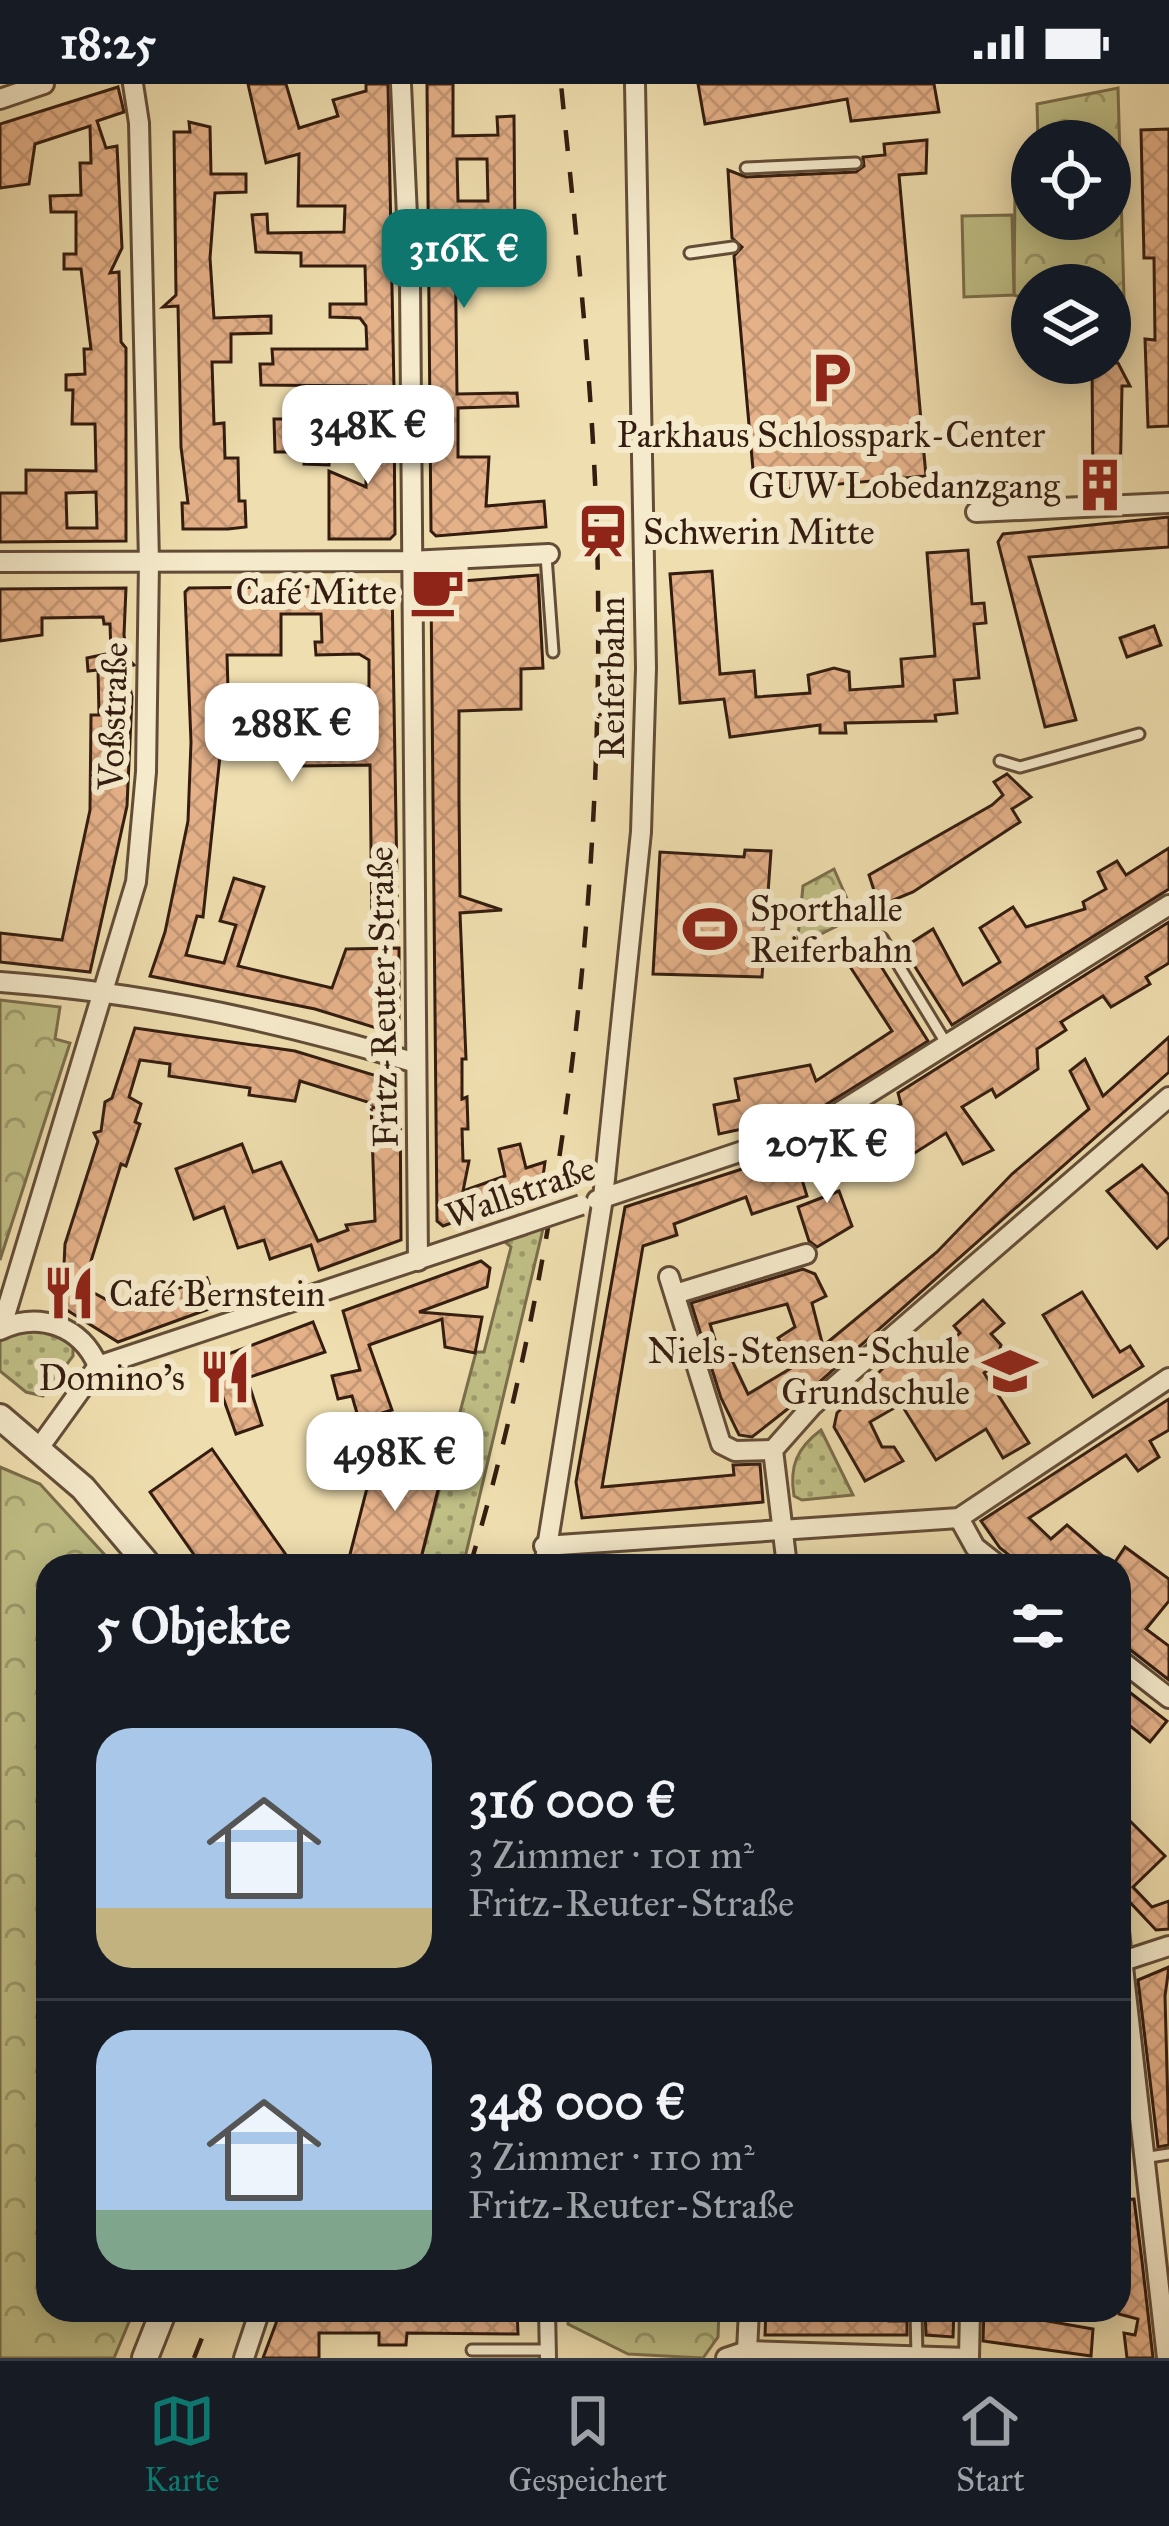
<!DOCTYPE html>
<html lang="de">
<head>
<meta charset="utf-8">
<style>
  body { margin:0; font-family:"IM FELL Great Primer",serif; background:#20242c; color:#f1f3f6; height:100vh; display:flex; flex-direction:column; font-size:45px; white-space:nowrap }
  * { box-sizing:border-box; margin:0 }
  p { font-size:39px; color:#9ea1a6 }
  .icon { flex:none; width:66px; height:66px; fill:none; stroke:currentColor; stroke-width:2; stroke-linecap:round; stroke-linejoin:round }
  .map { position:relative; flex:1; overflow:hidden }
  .details { position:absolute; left:36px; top:1470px; width:1095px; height:768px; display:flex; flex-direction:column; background:#171b24; border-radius:36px; box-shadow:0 6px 30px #0003 }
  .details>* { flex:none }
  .controls { position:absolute; left:1011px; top:36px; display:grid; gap:24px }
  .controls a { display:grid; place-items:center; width:120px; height:120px; border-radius:50%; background:#171b24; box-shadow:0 6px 30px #0003; font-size:60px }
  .price { position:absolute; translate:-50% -102px; padding:0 27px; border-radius:24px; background:#fff; color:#222; font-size:39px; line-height:78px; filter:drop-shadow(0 3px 6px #0008) }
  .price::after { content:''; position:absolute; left:50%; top:72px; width:36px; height:27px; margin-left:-18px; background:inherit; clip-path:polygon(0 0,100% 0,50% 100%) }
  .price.active { background:#0f766e; color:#fff }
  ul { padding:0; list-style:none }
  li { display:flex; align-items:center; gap:36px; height:300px; padding:0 60px }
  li+li { border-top:3px solid #363941 }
  li span { display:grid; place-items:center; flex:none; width:336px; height:240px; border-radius:36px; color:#555 }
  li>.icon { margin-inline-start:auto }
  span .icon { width:144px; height:144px; fill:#fffc; stroke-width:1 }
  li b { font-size:51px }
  h2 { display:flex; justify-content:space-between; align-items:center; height:144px; padding:0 60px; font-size:51px }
  .status { display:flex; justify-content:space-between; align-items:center; height:84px; padding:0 60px; background:#171b24; direction:ltr }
  .status svg { height:33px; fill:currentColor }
  .dock { display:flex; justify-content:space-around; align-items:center; height:168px; border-top:3px solid #363941; background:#171b24; font-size:33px; color:#9ea1a6 }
  .dock a { display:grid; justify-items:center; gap:6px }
  .dock .active { color:#0f766e }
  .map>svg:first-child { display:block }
  .grass { fill:url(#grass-dots); stroke:#7a6e4b; stroke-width:3 }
  .forest { fill:url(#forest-crowns); stroke:#7a6e4b; stroke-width:3 }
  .garden { fill:#c0bf86; stroke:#7a6e4b; stroke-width:3 }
  .building { fill:url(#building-cross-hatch); stroke:#341d10; stroke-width:3; fill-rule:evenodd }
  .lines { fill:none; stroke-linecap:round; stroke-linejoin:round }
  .service-casing { stroke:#634d38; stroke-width:15 }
  .pedestrian-casing { stroke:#634d38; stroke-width:20 }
  .minor-casing { stroke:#634d38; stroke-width:24 }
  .tertiary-casing { stroke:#634d38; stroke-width:30 }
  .service { stroke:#f5eacb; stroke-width:9 }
  .pedestrian { stroke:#f5eacb; stroke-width:14 }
  .minor { stroke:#f5eacb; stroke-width:18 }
  .tertiary { stroke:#f5eacb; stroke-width:24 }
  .rail { stroke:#341d10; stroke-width:4.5; stroke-dasharray:21 21; stroke-linecap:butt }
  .minor-bridge-casing { stroke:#634d38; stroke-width:24; stroke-linecap:butt }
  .minor-bridge { stroke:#f5eacb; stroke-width:18 }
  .labels { text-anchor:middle; stroke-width:12; stroke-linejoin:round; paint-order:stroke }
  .poi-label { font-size:36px; fill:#341d10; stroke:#f5eacb; text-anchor:end }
  .street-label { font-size:36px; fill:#341d10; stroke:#f5eacb }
</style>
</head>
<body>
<div class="status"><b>18:25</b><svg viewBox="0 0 49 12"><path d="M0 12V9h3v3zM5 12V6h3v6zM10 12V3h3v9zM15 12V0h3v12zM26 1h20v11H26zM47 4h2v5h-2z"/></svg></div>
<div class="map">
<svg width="1169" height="2274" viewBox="0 0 1169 2274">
  <defs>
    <pattern id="grass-dots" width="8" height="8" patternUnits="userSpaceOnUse" patternTransform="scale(3)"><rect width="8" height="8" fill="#c0bf86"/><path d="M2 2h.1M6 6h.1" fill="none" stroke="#9d9b6c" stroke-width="1.8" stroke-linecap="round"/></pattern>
    <pattern id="forest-crowns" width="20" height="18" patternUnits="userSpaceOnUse" patternTransform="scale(3)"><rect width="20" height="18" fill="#c0bf86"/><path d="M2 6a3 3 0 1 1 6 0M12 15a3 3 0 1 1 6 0" fill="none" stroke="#9d9b6c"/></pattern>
    <pattern id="building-cross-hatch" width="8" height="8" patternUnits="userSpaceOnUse" patternTransform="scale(3)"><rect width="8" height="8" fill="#e5b189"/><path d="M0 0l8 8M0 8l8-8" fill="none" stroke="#c59875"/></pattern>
  </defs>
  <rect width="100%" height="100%" fill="#efdeaf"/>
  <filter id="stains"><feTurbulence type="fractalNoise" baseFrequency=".00167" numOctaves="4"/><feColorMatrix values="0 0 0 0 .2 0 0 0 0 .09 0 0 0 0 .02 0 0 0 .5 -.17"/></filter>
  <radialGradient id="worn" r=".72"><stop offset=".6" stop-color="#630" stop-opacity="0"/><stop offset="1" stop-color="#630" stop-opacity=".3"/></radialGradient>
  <g class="grass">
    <polygon points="522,1141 543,1145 463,1482 419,1482 476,1268 484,1268 511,1163 495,1150"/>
    <polygon points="37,1241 73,1258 73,1272 43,1312 26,1308 0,1287 0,1254"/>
    <path d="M821,1346L853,1411L802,1416L794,1412C789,1382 797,1364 821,1346Z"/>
  </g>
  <g class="forest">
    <polygon points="1118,4 1125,249 1110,250 1110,201 1032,201 1032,217 1014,211 1015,106 1032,101 1032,135 1110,135 1110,57 1038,57 1037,20"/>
    <polygon points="834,785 855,833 797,862 803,802"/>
    <polygon points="0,916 60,923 55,955 70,959 0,1176"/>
    <polygon points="0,1383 40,1400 115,1482 48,1482 48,2226 134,2226 114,2274 0,2274"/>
    <polygon points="569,2226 719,2226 718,2253 703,2274 628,2270 568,2240"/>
  </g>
  <polygon class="garden" points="1012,131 1014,211 964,213 962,132"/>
  <g class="building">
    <polygon points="248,0 286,0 299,44 338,32 333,16 366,7 366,0 388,0 394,305 366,314 366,302 261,301 260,280 273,280 272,265 367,265 366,242 360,234 330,233 330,220 366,220 365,182 301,182 301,169 256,168 252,131 267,130 268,149 344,148 345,122 298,122 299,70 266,79"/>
    <path d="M427,0H453V52L498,51L497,33L514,32L515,159H492V143L455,144L457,310L517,309L518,322L458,324V373H489L486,422L544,417L546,443L436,452L431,447ZM457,75H487L488,117H458Z"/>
    <polygon points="698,0 934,0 939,28 851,37 847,15 705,40"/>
    <path d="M118,3L124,28L97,37L106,64L117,62L122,164L110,189L119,188L121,258L126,264V457L0,458V409H26V386L96,387L95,340H72L73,306H66V291L85,290L84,265H91L81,185H64V170H76V128H51L50,112L81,111L80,79H91L90,42L35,60L29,100L0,104V40ZM96,408L97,444H67L66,409Z"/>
    <polygon points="189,38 210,43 211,90 246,90 246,108 215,109 210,174 214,234 271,232 271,249 231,250 231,278 212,278 214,340 224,339 225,374 238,374 239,417 245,417 246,443 228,445 183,445 182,419 188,419 181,363 178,222 163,223 176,211 174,48 190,48"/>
    <polygon points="1169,45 1169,342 1148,343 1145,255 1155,256 1154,174 1144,174 1141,46"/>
    <polygon points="927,56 926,89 899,91 926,392 755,408 734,172 742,163 732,154 728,86 746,93 856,88 864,82 863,73 885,71 884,60"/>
    <polygon points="1092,279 1118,279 1130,302 1122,302 1120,405 1093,407"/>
    <polygon points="366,324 394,324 395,450 390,455 329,455 329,387 366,403"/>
    <polygon points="274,335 329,335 329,381 304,380 304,368 275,368"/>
    <polygon points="1169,433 1169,463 1029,473 1076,636 1045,643 998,458 1003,450"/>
    <polygon points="968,466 972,520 984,519 986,539 974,540 979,594 954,596 957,629 935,631 936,637 845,639 846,649 820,649 820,641 730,653 724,615 680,619 670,490 712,487 720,590 754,587 756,613 810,609 808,591 834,584 849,588 850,606 903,602 901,575 935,572 927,469"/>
    <polygon points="538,491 543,584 521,585 521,625 459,627 459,713 460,812 502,826 460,829 466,975 462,975 462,1015 467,1013 468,1045 462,1045 463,1077 469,1077 463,1107 505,1092 499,1065 520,1060 526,1084 545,1078 541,1107 443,1142 437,1137 431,505 437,499"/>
    <polygon points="392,502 398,856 372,848 370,681 299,682 298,670 287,670 286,637 306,636 313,625 325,625 325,604 369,603 369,576 359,570 316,571 315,558 322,558 321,530 281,530 281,571 227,571 228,605 222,605 228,672 220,672 203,833 197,832 186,871 224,879 236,841 220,837 234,794 264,803 238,882 332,904 346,865 399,864 399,951 315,925 150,892 165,848 188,737 191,658 185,508 189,504"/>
    <polygon points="126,504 124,551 127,574 134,581 126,584 132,613 127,722 90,888 0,878 0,849 62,856 90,726 91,631 99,631 98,586 88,587 87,574 111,569 110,540 104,540 103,533 42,534 42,551 0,557 0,505"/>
    <polygon points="1154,542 1161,561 1127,573 1120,554"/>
    <polygon points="1007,690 1031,713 1012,725 1020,738 913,808 879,822 869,791 992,721 1003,711 994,698"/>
    <polygon points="1169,764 1169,805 952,941 903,864 933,845 963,901 1000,878 980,844 1013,823 1026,843 1085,825 1083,818 1106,805 1098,788 1117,777 1126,791"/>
    <polygon points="745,766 771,767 762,893 653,890 660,768 744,773"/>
    <polygon points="1169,838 1169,879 1146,893 1150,900 1111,923 1103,912 1061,938 1066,946 1037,965 1038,985 996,1013 992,1005 962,1023 993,1066 963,1080 946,1049 880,1091 861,1060 800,1089 807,1112 752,1130 746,1113 674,1140 677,1151 643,1162 602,1403 734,1391 733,1381 760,1380 763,1418 582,1434 576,1398 625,1123 810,1063 901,1020 898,1009"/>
    <polygon points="872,868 928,957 811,1030 719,1050 714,1021 739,1016 735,995 810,981 816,997 892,947 847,878"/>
    <polygon points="135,944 295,967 400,999 401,1156 319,1186 311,1161 270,1175 264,1156 238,1164 224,1123 194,1135 176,1085 242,1060 253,1088 281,1078 318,1157 348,1146 346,1141 375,1137 371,1019 300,997 295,1017 249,1011 250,1004 169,992 170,980 140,976 129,1013 141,1020 135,1038 140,1040 126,1082 121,1080 83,1203 122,1224 207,1194 217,1222 118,1258 62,1223 65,1160 98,1057 94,1049 101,1047 105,1018 112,1014"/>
    <path d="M1169,953V988L799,1316L752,1353L739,1351L721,1314L691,1219L803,1185L815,1190L826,1212L812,1219L823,1262L937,1168L1012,1090L1089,1025L1070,987L1085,975L1103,1012ZM787,1220L795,1243L778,1254L793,1283L748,1310L730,1272L721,1275L710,1240Z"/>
    <polygon points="1142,1081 1169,1111 1169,1153 1157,1164 1107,1107"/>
    <polygon points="839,1107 852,1142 817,1163 809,1157 798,1123"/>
    <polygon points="481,1177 490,1184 487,1203 419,1228 482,1233 475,1269 445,1263 442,1235 369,1261 392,1326 359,1336 352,1312 338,1315 332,1292 360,1286 343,1227"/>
    <polygon points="1082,1208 1120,1268 1130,1262 1143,1282 1093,1313 1043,1231"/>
    <polygon points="983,1216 1004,1239 991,1250 1001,1261 995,1281 984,1289 1029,1359 1003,1374 986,1345 936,1376 901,1320 870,1338 882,1363 894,1363 903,1377 865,1397 834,1343 837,1329 906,1262 926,1282 960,1249 954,1242"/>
    <polygon points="313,1238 325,1268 247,1294 262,1341 236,1350 210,1277"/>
    <polygon points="1169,1315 1169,1346 1150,1357 1159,1373 1138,1387 1126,1371 1029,1434 1051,1455 1067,1441 1113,1481 1125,1463 1169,1495 1169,1517 1146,1545 1169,1562 1169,1596 1119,1557 1119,1482 1023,1482 1000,1464 981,1437"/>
    <polygon points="212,1365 272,1451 294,1482 202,1482 150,1408"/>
    <polygon points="376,1369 443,1386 419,1482 347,1482"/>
    <polygon points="1119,1600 1167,1637 1150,1658 1119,1633"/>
    <polygon points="1119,1726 1165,1772 1133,1803 1152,1823 1169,1817 1169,1845 1156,1846 1124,1812 1119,1817"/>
    <polygon points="1169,1883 1165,1912 1169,2061 1158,2063 1138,1896"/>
    <polygon points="1134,2115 1142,2177 1153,2274 1127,2274 1124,2249 1135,2251 1138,2235 1119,2230 1119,2116"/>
    <polygon points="281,2226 517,2226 518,2250 407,2249 406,2261 379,2261 379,2249 319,2249 319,2274 263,2274"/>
    <polygon points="766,2226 889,2226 889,2237 907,2237 907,2251 765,2251"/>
    <polygon points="925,2226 954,2226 953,2253 926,2251"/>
    <polygon points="984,2226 1093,2245 1091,2272 983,2257"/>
  </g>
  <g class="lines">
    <defs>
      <g id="service">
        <polyline points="746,84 856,79"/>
        <polyline points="690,169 733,163"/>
        <polyline points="546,472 553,568"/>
        <polyline points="1000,677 1020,683 1139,650"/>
        <polyline points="882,854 946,959"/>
        <polyline points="48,1882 48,1888"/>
        <polyline points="1143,2074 1169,2070"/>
        <polyline points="916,2226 917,2273"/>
        <polyline points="472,2266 547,2266"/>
      </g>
      <polyline id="pedestrian" points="547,2226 548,2274"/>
      <g id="minor">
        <polyline points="401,0 410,198 418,1177"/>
        <polyline points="0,15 44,0"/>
        <polyline points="976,428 1169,419"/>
        <polyline points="0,478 410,477 549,470"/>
        <path d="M0,898C143,908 279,937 416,979"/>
        <polyline points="597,1116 817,1042 1169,821"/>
        <polyline points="669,1193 721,1360 735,1367 773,1366"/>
        <polyline points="675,1210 806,1170"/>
        <polyline points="1,1245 136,798 146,688 149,478 139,39 133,0"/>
        <path d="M0,1246C39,1227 81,1242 98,1282"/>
        <polyline points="39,1364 98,1282 522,1141"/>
        <polyline points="959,1434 975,1463 999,1482"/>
        <polyline points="544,1462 959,1434 1169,1294"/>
        <polyline points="544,1482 603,1114 641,748 646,584 635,0"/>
        <polyline points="787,1482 773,1366 812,1322 1169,1013"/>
        <polyline points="1119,1575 1169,1614"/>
        <polyline points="1119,1847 1167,2274"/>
        <polyline points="1123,1877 1169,1862"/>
        <polyline points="747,2267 749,2226"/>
        <polyline points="244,2274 260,2226"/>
        <polyline points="726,2274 747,2267 968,2274"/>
        <polyline points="969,2274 970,2226"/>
      </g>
      <g id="tertiary">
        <polyline points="0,1333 83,1404 149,1482"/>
        <polyline points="145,2274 164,2226"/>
      </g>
    </defs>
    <use href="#service" class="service-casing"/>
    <use href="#pedestrian" class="pedestrian-casing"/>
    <use href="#minor" class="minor-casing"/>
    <use href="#tertiary" class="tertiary-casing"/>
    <use href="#service" class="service"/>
    <use href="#pedestrian" class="pedestrian"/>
    <use href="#minor" class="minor"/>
    <use href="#tertiary" class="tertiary"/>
    <g class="rail">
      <path d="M470,1482C566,1157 606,791 597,452C593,301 576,150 561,0"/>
      <polyline points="194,2274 213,2226"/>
    </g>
    <defs>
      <polyline id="minor-bridge" points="522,1141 581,1121"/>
    </defs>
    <use href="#minor-bridge" class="minor-bridge-casing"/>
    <use href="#minor-bridge" class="minor-bridge"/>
  </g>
  <defs>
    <symbol id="parking-bare" viewBox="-9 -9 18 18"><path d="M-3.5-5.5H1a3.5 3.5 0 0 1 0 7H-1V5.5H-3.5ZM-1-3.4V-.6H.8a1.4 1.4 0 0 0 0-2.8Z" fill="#8f2418" stroke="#f5eacb" stroke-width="2.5" paint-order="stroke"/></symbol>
    <symbol id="building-bare" viewBox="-9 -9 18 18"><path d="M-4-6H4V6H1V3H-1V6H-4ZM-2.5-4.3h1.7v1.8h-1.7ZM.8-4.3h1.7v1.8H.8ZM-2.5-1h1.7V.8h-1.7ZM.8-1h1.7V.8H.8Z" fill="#8f2418" stroke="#f5eacb" stroke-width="2.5" paint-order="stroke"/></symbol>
    <symbol id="station-bare" viewBox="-9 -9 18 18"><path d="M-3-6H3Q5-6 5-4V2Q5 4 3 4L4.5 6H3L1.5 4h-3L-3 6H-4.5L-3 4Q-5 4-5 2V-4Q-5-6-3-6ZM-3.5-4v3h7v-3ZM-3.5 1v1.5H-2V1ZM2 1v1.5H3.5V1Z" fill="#8f2418" stroke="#f5eacb" stroke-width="2.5" paint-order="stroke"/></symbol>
    <symbol id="cafe-bare" viewBox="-9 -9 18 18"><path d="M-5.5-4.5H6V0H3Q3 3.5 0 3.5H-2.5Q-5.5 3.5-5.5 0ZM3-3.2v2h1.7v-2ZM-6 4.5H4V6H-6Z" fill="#8f2418" stroke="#f5eacb" stroke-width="2.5" paint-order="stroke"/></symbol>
    <symbol id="stadium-bare" viewBox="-9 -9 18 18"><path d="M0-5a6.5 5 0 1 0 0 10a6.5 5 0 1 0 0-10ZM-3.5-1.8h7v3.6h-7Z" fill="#8f2418" stroke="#f5eacb" stroke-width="2.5" paint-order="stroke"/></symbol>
    <symbol id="restaurant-bare" viewBox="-9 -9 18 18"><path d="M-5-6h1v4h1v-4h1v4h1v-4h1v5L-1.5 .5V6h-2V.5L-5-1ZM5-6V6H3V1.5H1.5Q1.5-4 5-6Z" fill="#8f2418" stroke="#f5eacb" stroke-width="2.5" paint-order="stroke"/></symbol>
    <symbol id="school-bare" viewBox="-9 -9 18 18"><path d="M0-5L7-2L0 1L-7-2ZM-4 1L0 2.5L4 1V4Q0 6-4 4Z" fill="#8f2418" stroke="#f5eacb" stroke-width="2.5" paint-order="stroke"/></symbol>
  </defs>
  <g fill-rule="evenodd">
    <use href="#parking-bare" x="793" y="256" width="76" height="76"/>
    <use href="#building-bare" x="1062" y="363" width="76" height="76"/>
    <use href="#station-bare" x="565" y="409" width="76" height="76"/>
    <use href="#cafe-bare" x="399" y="469" width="76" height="76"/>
    <use href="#stadium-bare" x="672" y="807" width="76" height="76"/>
    <use href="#restaurant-bare" x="31" y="1171" width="76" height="76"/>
    <use href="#school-bare" x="972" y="1249" width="76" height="76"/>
    <use href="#restaurant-bare" x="187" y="1255" width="76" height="76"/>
  </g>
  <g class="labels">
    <g class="poi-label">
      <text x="831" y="363" text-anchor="middle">Parkhaus Schlosspark-Center</text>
      <text x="1060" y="414">GUW Lobedanzgang</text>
      <text x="643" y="460" text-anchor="start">Schwerin Mitte</text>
      <text x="397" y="520">Café Mitte</text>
      <text x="750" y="837" text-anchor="start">Sporthalle<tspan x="750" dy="41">Reiferbahn</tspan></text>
      <text x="109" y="1222" text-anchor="start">Café Bernstein</text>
      <text x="970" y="1279">Niels-Stensen-Schule<tspan x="970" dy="41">Grundschule</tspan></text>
      <text x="185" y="1306">Domino's</text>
    </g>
    <g class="street-label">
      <text transform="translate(611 594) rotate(-90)" y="13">Reiferbahn</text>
      <text transform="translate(112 632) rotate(-88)" y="13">Voßstraße</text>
      <text transform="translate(382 913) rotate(-91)" y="13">Fritz-Reuter-Straße</text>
      <text transform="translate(520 1107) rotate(-19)" y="13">Wallstraße</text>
    </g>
  </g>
  <rect width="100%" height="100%" filter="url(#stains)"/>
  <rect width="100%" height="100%" fill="url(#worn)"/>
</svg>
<div class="controls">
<a><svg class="icon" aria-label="locate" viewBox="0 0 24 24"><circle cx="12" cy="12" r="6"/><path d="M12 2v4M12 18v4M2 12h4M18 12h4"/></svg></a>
<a><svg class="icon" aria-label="layers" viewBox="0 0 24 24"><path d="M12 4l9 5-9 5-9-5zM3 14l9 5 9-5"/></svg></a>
</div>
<b class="price active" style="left:464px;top:227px">316K €</b>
<b class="price" style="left:368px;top:403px">348K €</b>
<b class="price" style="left:292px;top:701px">288K €</b>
<b class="price" style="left:827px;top:1122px">207K €</b>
<b class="price" style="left:395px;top:1430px">498K €</b>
<section class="details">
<h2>5 Objekte<svg class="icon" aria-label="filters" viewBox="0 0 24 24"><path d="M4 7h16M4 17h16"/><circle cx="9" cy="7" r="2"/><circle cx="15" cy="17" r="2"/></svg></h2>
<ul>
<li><span style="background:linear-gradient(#a9c7e8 75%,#c2b280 0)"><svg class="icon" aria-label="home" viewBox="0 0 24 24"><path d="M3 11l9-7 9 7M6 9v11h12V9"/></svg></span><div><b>316 000 €</b><p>3 Zimmer · 101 m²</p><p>Fritz-Reuter-Straße</p></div></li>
<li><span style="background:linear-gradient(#a9c7e8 75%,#7fa58c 0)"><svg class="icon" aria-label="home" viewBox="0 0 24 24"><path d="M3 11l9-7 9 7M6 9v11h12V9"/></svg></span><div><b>348 000 €</b><p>3 Zimmer · 110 m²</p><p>Fritz-Reuter-Straße</p></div></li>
</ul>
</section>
</div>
<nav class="dock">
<a class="active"><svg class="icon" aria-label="map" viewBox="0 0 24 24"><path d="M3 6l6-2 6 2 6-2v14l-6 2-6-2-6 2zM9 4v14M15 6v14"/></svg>Karte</a>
<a><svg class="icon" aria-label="saved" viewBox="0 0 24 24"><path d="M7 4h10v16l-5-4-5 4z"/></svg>Gespeichert</a>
<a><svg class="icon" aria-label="home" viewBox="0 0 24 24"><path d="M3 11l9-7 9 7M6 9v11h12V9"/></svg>Start</a>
</nav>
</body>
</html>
